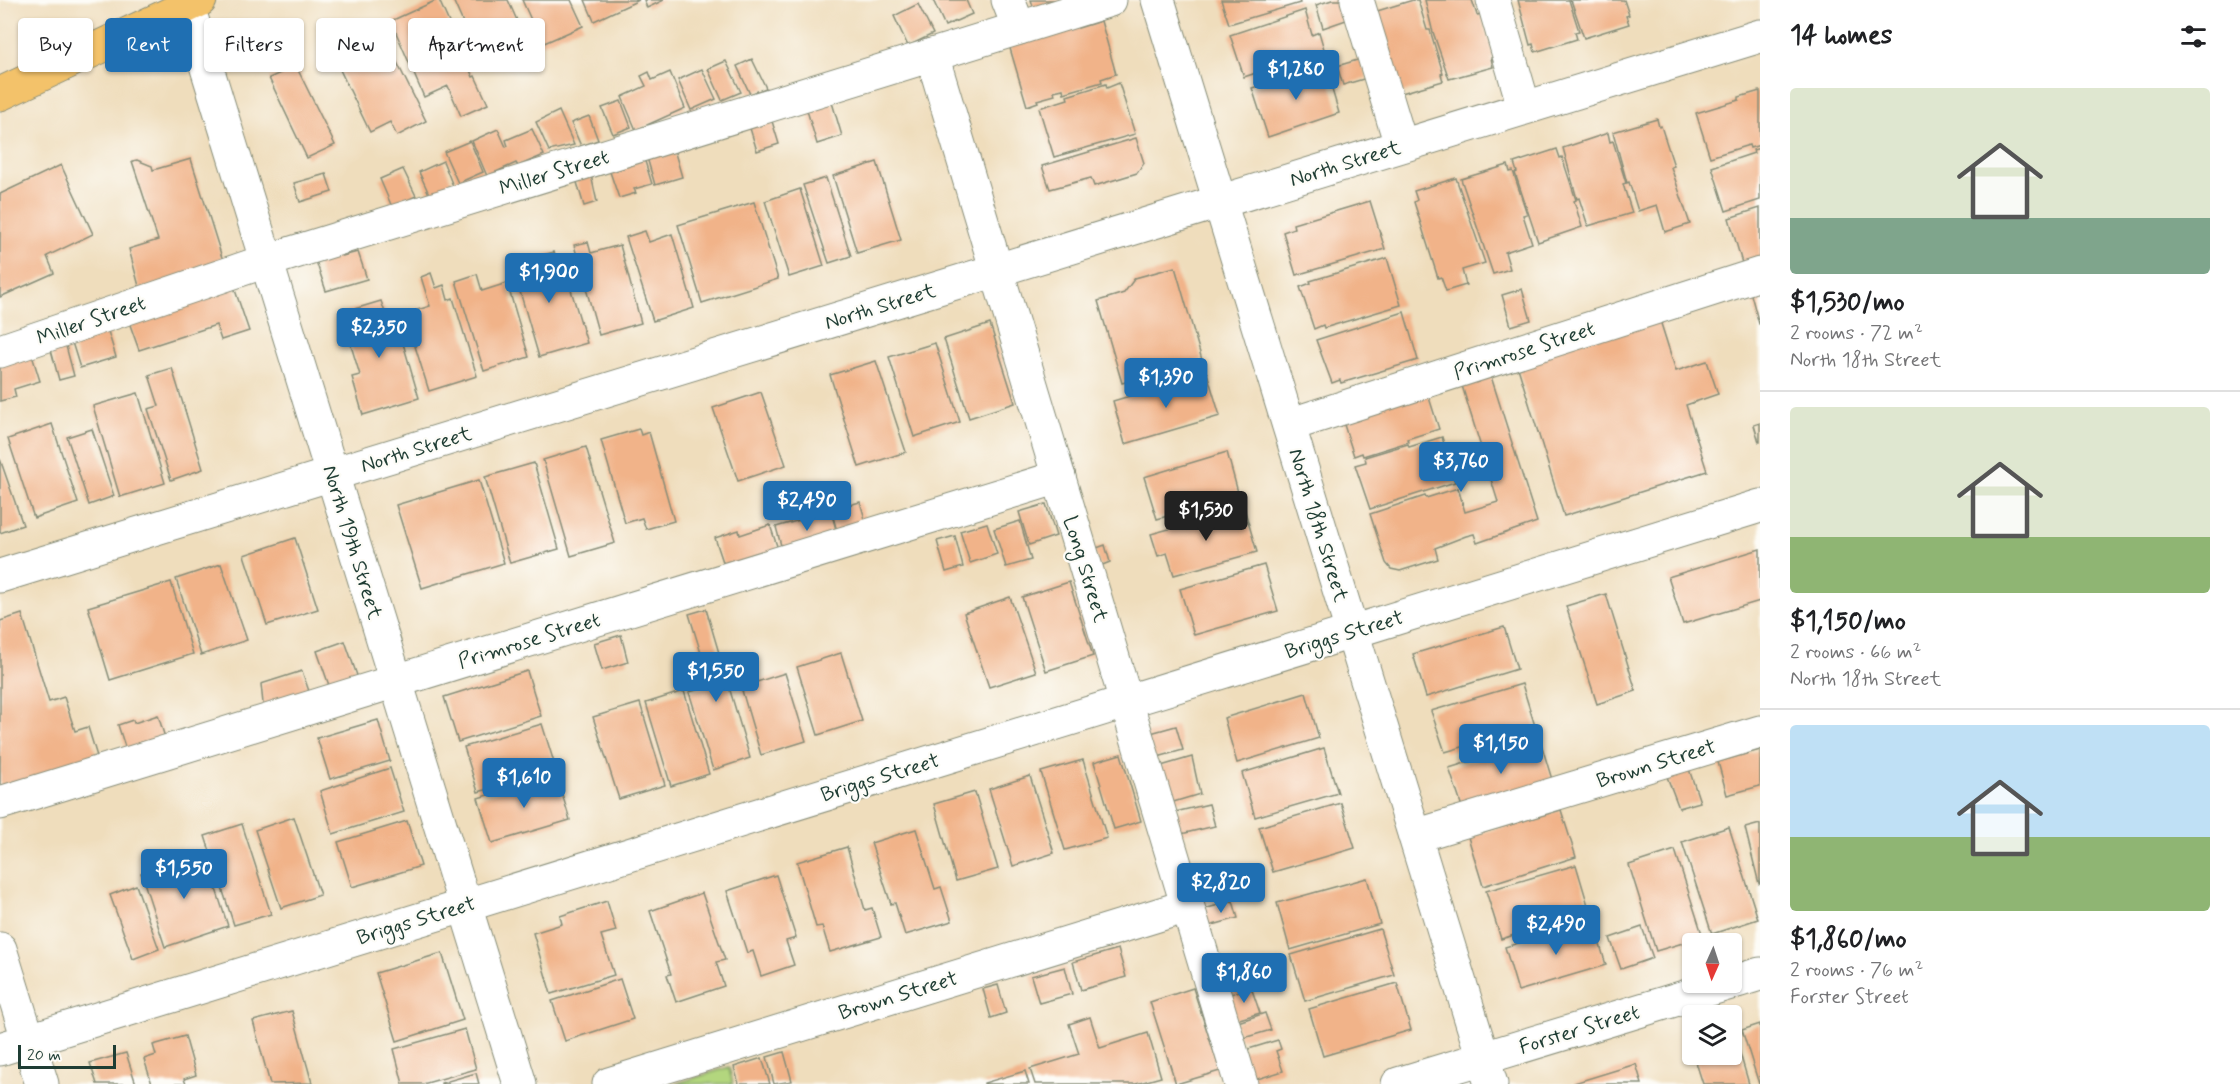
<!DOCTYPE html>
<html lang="en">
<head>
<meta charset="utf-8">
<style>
  body { margin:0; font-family:Mynerve,sans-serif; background:#f6f6f6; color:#202124; height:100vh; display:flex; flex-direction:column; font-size:22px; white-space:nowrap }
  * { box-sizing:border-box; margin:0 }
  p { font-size:20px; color:#757577 }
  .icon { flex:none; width:33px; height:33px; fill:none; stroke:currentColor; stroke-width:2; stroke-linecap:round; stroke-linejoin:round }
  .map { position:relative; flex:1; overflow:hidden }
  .sheet { display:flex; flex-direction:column; background:#fff; width:480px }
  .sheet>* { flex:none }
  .banner { position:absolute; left:18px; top:18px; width:570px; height:54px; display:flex; gap:12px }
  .needle { width:39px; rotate:183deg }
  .buttons { position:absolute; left:1682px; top:933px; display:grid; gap:12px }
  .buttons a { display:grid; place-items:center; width:60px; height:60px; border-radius:6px; background:#fff; box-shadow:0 2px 4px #0004; font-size:30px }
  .scale { position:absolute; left:18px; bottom:15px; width:98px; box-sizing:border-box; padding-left:6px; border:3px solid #1f3d34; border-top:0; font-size:16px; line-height:21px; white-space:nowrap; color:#1f3d34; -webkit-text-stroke:4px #fdfcf7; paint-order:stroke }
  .price { position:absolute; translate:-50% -51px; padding:0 14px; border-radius:6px; background:#1f6fb2; color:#fff; font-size:20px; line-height:39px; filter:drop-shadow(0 2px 3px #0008) }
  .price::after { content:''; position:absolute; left:50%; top:36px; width:18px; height:14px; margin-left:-9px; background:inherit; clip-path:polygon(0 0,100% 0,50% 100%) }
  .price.active { background:#222; color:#fff }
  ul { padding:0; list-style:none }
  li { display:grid; align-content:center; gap:12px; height:318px; padding:0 30px }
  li+li { border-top:2px solid #e0e0e0 }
  li span { display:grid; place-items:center; height:186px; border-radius:6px; color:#555 }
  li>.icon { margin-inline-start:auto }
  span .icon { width:108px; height:108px; fill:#fffc; stroke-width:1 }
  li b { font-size:26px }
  h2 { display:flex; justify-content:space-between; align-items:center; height:72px; padding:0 30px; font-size:26px }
  .tag { padding:0 21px; border-radius:6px; background:#fff; box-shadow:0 2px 4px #0004; font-size:21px; line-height:54px }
  .tag.active { background:#1f6fb2; color:#fff }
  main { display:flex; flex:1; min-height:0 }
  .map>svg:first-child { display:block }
  .green { fill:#b3d67e; stroke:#698a59; stroke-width:1.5 }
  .building { fill:#f1b389 }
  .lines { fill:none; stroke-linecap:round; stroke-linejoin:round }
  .minor-casing { stroke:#878d78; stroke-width:35 }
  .major-casing { stroke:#878d78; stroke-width:35 }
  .minor { stroke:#fff; stroke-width:33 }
  .major { stroke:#f3c26a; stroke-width:33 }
  .labels { text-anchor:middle; stroke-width:4.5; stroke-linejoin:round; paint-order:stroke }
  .street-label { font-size:21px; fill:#1f3d34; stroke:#fdfcf7 }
</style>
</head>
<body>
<main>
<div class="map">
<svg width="1760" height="1084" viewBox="0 0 1760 1084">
  <rect width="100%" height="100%" fill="#fdfcf7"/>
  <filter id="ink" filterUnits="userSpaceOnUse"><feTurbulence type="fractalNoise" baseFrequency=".0167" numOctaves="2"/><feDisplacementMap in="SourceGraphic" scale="12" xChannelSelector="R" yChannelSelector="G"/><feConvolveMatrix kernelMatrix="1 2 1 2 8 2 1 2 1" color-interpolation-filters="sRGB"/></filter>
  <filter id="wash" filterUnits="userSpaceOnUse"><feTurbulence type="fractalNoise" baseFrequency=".008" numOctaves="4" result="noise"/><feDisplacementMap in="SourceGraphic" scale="24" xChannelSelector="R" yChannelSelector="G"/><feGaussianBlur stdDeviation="1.35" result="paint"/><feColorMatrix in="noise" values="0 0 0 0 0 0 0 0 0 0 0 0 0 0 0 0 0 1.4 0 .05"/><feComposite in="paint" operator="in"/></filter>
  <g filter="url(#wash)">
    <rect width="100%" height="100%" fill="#efddbc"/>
    <polygon class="green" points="729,1067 733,1084 675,1084"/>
    <g id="blocks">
      <g class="building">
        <polygon points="437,0 439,0 473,77 475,76 488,104 461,116 448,86 424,97 391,21"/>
        <polygon points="453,0 508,0 530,50 483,68"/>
        <polygon points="522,0 571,0 583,26 542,44"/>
        <polygon points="585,0 639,0 594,21"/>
        <polygon points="644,0 664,0 647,8"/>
        <polygon points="933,0 966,0 972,14 945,26"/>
        <polygon points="1031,0 1063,0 1034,9"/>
        <polygon points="1221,0 1299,0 1300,3 1229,24"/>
        <polygon points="1332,0 1343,0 1349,19 1323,28 1316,5"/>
        <polygon points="1413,0 1418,0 1427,30 1430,30 1443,73 1441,74 1443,81 1398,94 1374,12"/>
        <polygon points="1425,0 1472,0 1477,15 1481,14 1494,57 1491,58 1493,67 1449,79 1432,29"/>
        <polygon points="1518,0 1569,0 1579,31 1575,32 1577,39 1535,52 1533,44 1530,45"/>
        <polygon points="1571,0 1624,0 1629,15 1626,16 1629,24 1584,38"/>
        <polygon points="918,4 933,34 908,46 894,16"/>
        <polygon points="1305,10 1312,35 1319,32 1326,56 1257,76 1256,73 1244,77 1230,35"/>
        <polygon points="1101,21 1116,74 1101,79 1102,82 1064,93 1063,89 1054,91 1055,95 1037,100 1038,102 1027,106 1009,45 1077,25 1078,28"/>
        <polygon points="379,26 426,121 397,136 390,122 370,132 330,49"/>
        <polygon points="752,59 766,88 750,94 737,66"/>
        <polygon points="1361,59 1367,78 1343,85 1337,66"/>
        <polygon points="726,61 741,92 722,100 708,69"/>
        <polygon points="296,66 335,145 307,158 269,78"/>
        <polygon points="1325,66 1339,113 1268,137 1252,88"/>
        <polygon points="702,69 716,99 691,110 678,80"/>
        <polygon points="649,72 652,80 670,72 685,108 636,130 622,97 646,86 641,76"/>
        <polygon points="1119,83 1135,134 1054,157 1039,108 1068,99 1067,96 1106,84 1107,88"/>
        <polygon points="1760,91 1760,145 1750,148 1749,145 1710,157 1696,113 1739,100 1739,97"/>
        <polygon points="831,99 842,136 817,144 806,107"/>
        <polygon points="621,101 631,127 613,134 602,108"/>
        <polygon points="559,111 574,145 549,151 536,122"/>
        <polygon points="589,116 598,140 581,146 571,123"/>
        <polygon points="771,118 779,144 757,151 749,125"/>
        <polygon points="1657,119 1659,127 1661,126 1674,166 1671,167 1690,224 1665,232 1657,205 1638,211 1629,182 1627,183 1613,132"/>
        <polygon points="498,129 506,147 508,146 506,140 532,129 544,155 518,166 516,163 487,176 472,141"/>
        <polygon points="1608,133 1610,142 1613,141 1626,183 1623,184 1632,213 1588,226 1579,198 1577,199 1563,148"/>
        <polygon points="1136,138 1144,163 1137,173 1094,186 1091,178 1050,189 1042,166"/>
        <polygon points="470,141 483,172 458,183 444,152"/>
        <polygon points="673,146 682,177 655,185 646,154"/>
        <polygon points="1760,148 1760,200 1726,211 1712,167 1754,153 1753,150"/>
        <polygon points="1557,149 1560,158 1562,157 1576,200 1574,201 1582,227 1538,242 1515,173 1517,172 1514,163"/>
        <polygon points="644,158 652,184 634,189 636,193 619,198 609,169"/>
        <polygon points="191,159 224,264 140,290 129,249 158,240 132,161 137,160 152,166 153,170"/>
        <polygon points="443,161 453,186 430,196 419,172"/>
        <polygon points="877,162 901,240 857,253 833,176"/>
        <polygon points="61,165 93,234 47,256 54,273 0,297 0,194"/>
        <polygon points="1508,165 1510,172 1513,171 1527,214 1523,215 1532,243 1505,252 1510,269 1493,274 1461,179"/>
        <polygon points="403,169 416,196 392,207 380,179"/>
        <polygon points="326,174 332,192 300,202 294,183"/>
        <polygon points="591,175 597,202 584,206 576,179"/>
        <polygon points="826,178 851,256 829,263 803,185"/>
        <polygon points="1456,178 1485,263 1462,270 1466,285 1446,291 1441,277 1438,278 1414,202 1417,200 1414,191"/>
        <polygon points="800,189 824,266 789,277 765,201"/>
        <polygon points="1370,201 1385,249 1296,275 1283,232 1294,228 1293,224"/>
        <polygon points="754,202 778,279 702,303 678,225"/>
        <polygon points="1760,208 1760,257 1742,263 1729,218"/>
        <polygon points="645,231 649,242 672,234 694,308 653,321 626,237"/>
        <polygon points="588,242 591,253 620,245 641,323 599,335 574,245"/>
        <polygon points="358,252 367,279 326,291 316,261 341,253 342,256"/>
        <polygon points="554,252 557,261 562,260 587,343 539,357 512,264"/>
        <polygon points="1387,258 1401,305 1324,328 1323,325 1314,329 1300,287 1311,283 1310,281"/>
        <polygon points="1175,267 1202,360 1122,383 1098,301 1124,293 1135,278"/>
        <polygon points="431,273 436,288 444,285 448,300 453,298 477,376 429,391 405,314 430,306 421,277"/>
        <polygon points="477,274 482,291 507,283 529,357 484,371 456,281"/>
        <polygon points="234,287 249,331 221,340 216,325 139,350 129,322"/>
        <polygon points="1760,288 1760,324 1759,324 1750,291"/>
        <polygon points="1522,289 1531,320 1511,326 1502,295"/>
        <polygon points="381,301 387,318 395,316 419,398 363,415 352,377 360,375 341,313"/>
        <polygon points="1404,312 1418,360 1341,383 1340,380 1332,383 1316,340"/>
        <polygon points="1658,314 1676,371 1707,361 1718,394 1686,405 1707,471 1564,516 1515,358"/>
        <polygon points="990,324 1015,403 969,418 944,339"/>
        <polygon points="107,328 116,357 80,368 71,339"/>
        <polygon points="935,343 960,422 914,437 889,357"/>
        <polygon points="66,346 74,376 59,380 51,350"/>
        <polygon points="31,352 40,381 14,389 16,397 0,401 0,361"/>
        <polygon points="876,361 906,452 859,467 830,375"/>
        <polygon points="1488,367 1537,522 1477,543 1474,534 1466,536 1435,548 1438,559 1400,571 1391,569 1386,563 1370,514 1425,496 1426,498 1458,488 1465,512 1498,502 1459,376"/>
        <polygon points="172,368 203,469 171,480 148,409 159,406 149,375"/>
        <polygon points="1207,373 1220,416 1125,444 1113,401"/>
        <polygon points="1425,385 1439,429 1407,439 1408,442 1363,456 1362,453 1354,456 1339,409"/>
        <polygon points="761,392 786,465 738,481 713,408"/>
        <polygon points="138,393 165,483 120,497 93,406"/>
        <polygon points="1760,423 1760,442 1759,442 1754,425"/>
        <polygon points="52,424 78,503 34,518 8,439"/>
        <polygon points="92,429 114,496 89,505 67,437"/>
        <polygon points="639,429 641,435 649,432 674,521 646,529 642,518 625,523 601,440"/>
        <polygon points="1442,437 1455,482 1370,509 1355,465 1366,462 1365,457 1408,444 1409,447"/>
        <polygon points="586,447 615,543 571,556 543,460"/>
        <polygon points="1227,452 1239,496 1157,519 1144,477"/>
        <polygon points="0,459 23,525 0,533"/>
        <polygon points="534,463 559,549 510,563 485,477"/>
        <polygon points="479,480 504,563 422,588 396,505"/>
        <polygon points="860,502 868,529 839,538 831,510"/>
        <polygon points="1046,504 1056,536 1029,545 1019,512"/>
        <polygon points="1244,508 1257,552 1174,575 1167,553 1158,556 1151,534"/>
        <polygon points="831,511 838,537 783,553 776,527"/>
        <polygon points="1020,521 1031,560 1006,567 994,529"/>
        <polygon points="987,523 997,554 970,563 960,531"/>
        <polygon points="770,525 780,555 726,571 715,538 739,530 740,535"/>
        <polygon points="955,536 963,567 946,572 937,541"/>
        <polygon points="295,538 318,609 267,625 244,555"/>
        <polygon points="1105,545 1110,562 1100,566 1094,549"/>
        <polygon points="1760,549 1760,601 1683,624 1668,577"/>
        <polygon points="221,564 247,640 201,655 176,579"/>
        <polygon points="1264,565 1278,611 1194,635 1180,589"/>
        <polygon points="171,582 193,654 110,680 88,607"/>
        <polygon points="1069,582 1093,656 1046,671 1022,597"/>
        <polygon points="1606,594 1636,691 1597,704 1566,606"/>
        <polygon points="1010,597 1036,672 989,687 964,613"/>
        <polygon points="706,609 750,758 713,770 689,692 711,686 689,614"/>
        <polygon points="22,614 49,702 64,697 75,731 88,727 99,763 0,795 0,621"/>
        <polygon points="1504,627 1517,669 1426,697 1413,654"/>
        <polygon points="621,635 628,662 602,670 594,643"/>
        <polygon points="345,641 360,684 332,694 317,651"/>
        <polygon points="841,653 862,721 818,735 797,667"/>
        <polygon points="302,671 311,697 264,713 261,684"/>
        <polygon points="527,671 541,716 458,742 444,697"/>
        <polygon points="785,673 806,741 761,755 741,687"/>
        <polygon points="1522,684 1535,726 1445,752 1431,711"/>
        <polygon points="684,691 709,774 671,786 646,703"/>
        <polygon points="1306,693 1319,738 1237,763 1224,718"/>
        <polygon points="640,703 665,785 619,799 593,717"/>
        <polygon points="158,715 166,741 127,753 118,725 133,720 134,723"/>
        <polygon points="378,720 390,761 330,779 317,738"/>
        <polygon points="542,724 556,769 478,792 464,747"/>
        <polygon points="1176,726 1183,750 1154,758 1147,734"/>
        <polygon points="1540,740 1553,783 1463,810 1449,768"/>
        <polygon points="1324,748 1338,793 1255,817 1242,773"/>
        <polygon points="1760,750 1760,786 1727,795 1718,762"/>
        <polygon points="1121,754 1141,821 1114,829 1094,762"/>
        <polygon points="1192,757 1200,794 1170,803 1161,766"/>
        <polygon points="1083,760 1107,838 1065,850 1041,772"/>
        <polygon points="1688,766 1700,802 1679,808 1666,774"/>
        <polygon points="390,768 404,812 333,834 320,791"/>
        <polygon points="556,774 570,820 492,843 478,798"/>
        <polygon points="1030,776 1054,853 1013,866 989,789"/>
        <polygon points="975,792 998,869 956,881 934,804"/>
        <polygon points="1341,803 1355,848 1273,872 1259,827"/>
        <polygon points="1209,804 1215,826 1181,834 1175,812"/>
        <polygon points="1561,810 1576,857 1483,886 1468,837"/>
        <polygon points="294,817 320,895 281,908 255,830"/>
        <polygon points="407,821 421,866 352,887 338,842"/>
        <polygon points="242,824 271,914 234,925 205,836"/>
        <polygon points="1760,824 1760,884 1759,884 1745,828"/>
        <polygon points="1729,827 1758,919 1712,934 1682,842"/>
        <polygon points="916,829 935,889 941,887 952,921 905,935 895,903 891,904 871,843"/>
        <polygon points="847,847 865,910 872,908 881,937 830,952 822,926 816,927 797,862"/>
        <polygon points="1675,850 1703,937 1656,951 1629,865"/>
        <polygon points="204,852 228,926 165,947 141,873"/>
        <polygon points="1576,865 1590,912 1501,939 1486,891"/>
        <polygon points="776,875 796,938 786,941 794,965 761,976 753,951 747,953 727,891"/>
        <polygon points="1367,878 1380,924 1290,950 1277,903"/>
        <polygon points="136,885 159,949 133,959 110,895"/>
        <polygon points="702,893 725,960 716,962 724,986 676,1002 667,975 671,974 650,911"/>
        <polygon points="607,901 616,931 601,935 614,975 551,994 533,933 562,924 560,916"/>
        <polygon points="1233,901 1238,918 1209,926 1204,909"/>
        <polygon points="1593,921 1606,965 1518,991 1505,947"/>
        <polygon points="1642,927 1653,958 1621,969 1610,938"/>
        <polygon points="1380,929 1394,975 1305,1001 1291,955"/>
        <polygon points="1118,949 1126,977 1081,990 1073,962"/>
        <polygon points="442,953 463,1020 397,1041 376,973"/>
        <polygon points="1065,967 1072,994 1039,1003 1031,976"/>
        <polygon points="620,979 633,1019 565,1041 552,1001"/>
        <polygon points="1397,983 1411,1030 1323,1056 1309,1009"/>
        <polygon points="998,985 1006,1013 991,1018 983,989"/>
        <polygon points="1251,987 1260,1013 1236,1020 1228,995"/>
        <polygon points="1193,988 1220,1071 1176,1084 1150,1002"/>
        <polygon points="292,1011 312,1083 270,1084 253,1021"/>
        <polygon points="1265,1013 1271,1030 1240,1039 1235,1023"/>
        <polygon points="1090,1017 1100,1048 1148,1033 1161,1077 1136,1084 1035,1084 1030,1069 1079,1054 1069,1024"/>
        <polygon points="1760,1024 1760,1084 1759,1084 1742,1030"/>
        <polygon points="465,1029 476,1069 423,1084 403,1084 394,1049"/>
        <polygon points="185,1036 196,1075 184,1079 186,1084 152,1084 144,1059 156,1055 153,1045"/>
        <polygon points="1278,1040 1281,1049 1276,1051 1283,1071 1251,1081 1242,1051"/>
        <polygon points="1737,1043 1749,1084 1703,1084 1694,1056 1731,1054 1731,1044"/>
        <polygon points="784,1052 792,1081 774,1084 767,1057"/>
        <polygon points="126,1053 136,1084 97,1084 90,1063"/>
        <polygon points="762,1058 770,1084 739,1084 734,1067"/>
        <polygon points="1636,1064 1642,1084 1574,1084 1574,1083"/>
        <polygon points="1025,1071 1029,1084 984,1084 984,1083"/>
        <polygon points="476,1073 479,1084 441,1084 441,1083"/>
      </g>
    </g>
  </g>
  <g filter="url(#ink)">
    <use href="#blocks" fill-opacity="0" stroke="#878d78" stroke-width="1.5"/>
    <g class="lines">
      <defs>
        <g id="minor">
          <polyline points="186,0 520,1084"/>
          <polyline points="1008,0 1019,28"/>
          <polyline points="1158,0 1491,1084"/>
          <polyline points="1357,0 1401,145"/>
          <polyline points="1493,0 1524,107"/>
          <polyline points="932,55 1241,1084"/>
          <polyline points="0,351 266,261 1110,0"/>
          <polyline points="1289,425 1760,274"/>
          <polyline points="0,576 1760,36"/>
          <polyline points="0,803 1059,477"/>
          <polyline points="1415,836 1760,732"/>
          <polyline points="0,949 42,1084"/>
          <polyline points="0,1049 1760,506"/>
          <polyline points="609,1084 1187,906"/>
          <polyline points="1398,1084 1760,974"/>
        </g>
        <polyline id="major" points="0,94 200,0"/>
      </defs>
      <use href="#minor" class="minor-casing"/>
      <use href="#major" class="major-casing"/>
      <use href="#minor" class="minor"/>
      <use href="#major" class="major"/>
    </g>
  </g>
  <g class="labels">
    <g class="street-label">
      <text transform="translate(1345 163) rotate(-17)" y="7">North Street</text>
      <text transform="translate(554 172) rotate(-17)" y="7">Miller Street</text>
      <text transform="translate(880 306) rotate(-17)" y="7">North Street</text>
      <text transform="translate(91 320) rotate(-19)" y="7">Miller Street</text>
      <text transform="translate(1524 350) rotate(-18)" y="7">Primrose Street</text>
      <text transform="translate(416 449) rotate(-17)" y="7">North Street</text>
      <text transform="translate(1319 525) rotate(73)" y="7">North 18th Street</text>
      <text transform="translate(353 542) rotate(73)" y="7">North 19th Street</text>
      <text transform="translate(1086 569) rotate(73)" y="7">Long Street</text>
      <text transform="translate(1344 634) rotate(-17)" y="7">Briggs Street</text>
      <text transform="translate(529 640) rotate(-17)" y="7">Primrose Street</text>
      <text transform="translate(1656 763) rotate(-17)" y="7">Brown Street</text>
      <text transform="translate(880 777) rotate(-17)" y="7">Briggs Street</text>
      <text transform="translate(416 920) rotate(-17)" y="7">Briggs Street</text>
      <text transform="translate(898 995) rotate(-17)" y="7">Brown Street</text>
      <text transform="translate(1579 1029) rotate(-17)" y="7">Forster Street</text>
    </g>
  </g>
</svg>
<div class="buttons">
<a><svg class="needle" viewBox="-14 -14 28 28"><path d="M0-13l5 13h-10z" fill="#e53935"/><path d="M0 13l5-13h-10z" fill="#757577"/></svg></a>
<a><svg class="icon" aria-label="layers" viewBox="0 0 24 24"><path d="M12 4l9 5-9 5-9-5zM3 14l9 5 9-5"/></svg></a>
</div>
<div class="scale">20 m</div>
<b class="price" style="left:1296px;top:101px">$1,280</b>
<b class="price" style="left:549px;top:304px">$1,900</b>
<b class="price" style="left:379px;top:359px">$2,350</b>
<b class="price" style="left:1166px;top:409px">$1,390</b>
<b class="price" style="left:1461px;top:493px">$3,760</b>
<b class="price" style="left:807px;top:532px">$2,490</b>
<b class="price active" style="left:1206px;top:542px">$1,530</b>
<b class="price" style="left:716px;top:703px">$1,550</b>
<b class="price" style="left:1501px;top:775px">$1,150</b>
<b class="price" style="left:524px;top:809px">$1,610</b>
<b class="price" style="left:184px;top:900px">$1,550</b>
<b class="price" style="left:1221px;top:914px">$2,820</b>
<b class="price" style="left:1556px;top:956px">$2,490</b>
<b class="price" style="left:1244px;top:1004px">$1,860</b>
<div class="banner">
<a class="tag">Buy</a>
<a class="tag active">Rent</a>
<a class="tag">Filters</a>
<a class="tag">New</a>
<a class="tag">Apartment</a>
</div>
</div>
<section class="sheet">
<h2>14 homes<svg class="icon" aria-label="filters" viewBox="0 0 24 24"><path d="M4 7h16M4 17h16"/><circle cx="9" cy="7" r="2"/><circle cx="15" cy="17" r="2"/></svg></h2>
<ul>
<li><span style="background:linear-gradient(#dfe7d0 70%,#7fa58c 0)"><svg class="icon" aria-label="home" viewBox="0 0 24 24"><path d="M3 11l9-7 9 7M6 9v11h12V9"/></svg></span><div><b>$1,530/mo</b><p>2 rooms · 72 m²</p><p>North 18th Street</p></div></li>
<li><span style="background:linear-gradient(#dfe7d0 70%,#8fb573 0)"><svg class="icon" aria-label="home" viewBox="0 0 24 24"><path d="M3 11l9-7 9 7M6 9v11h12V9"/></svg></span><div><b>$1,150/mo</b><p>2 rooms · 66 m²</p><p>North 18th Street</p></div></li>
<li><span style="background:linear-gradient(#bfe0f5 60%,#8fb573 0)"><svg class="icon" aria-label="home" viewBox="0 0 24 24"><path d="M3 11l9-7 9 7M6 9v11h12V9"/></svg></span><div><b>$1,860/mo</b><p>2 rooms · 76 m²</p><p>Forster Street</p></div></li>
</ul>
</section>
</main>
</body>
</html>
